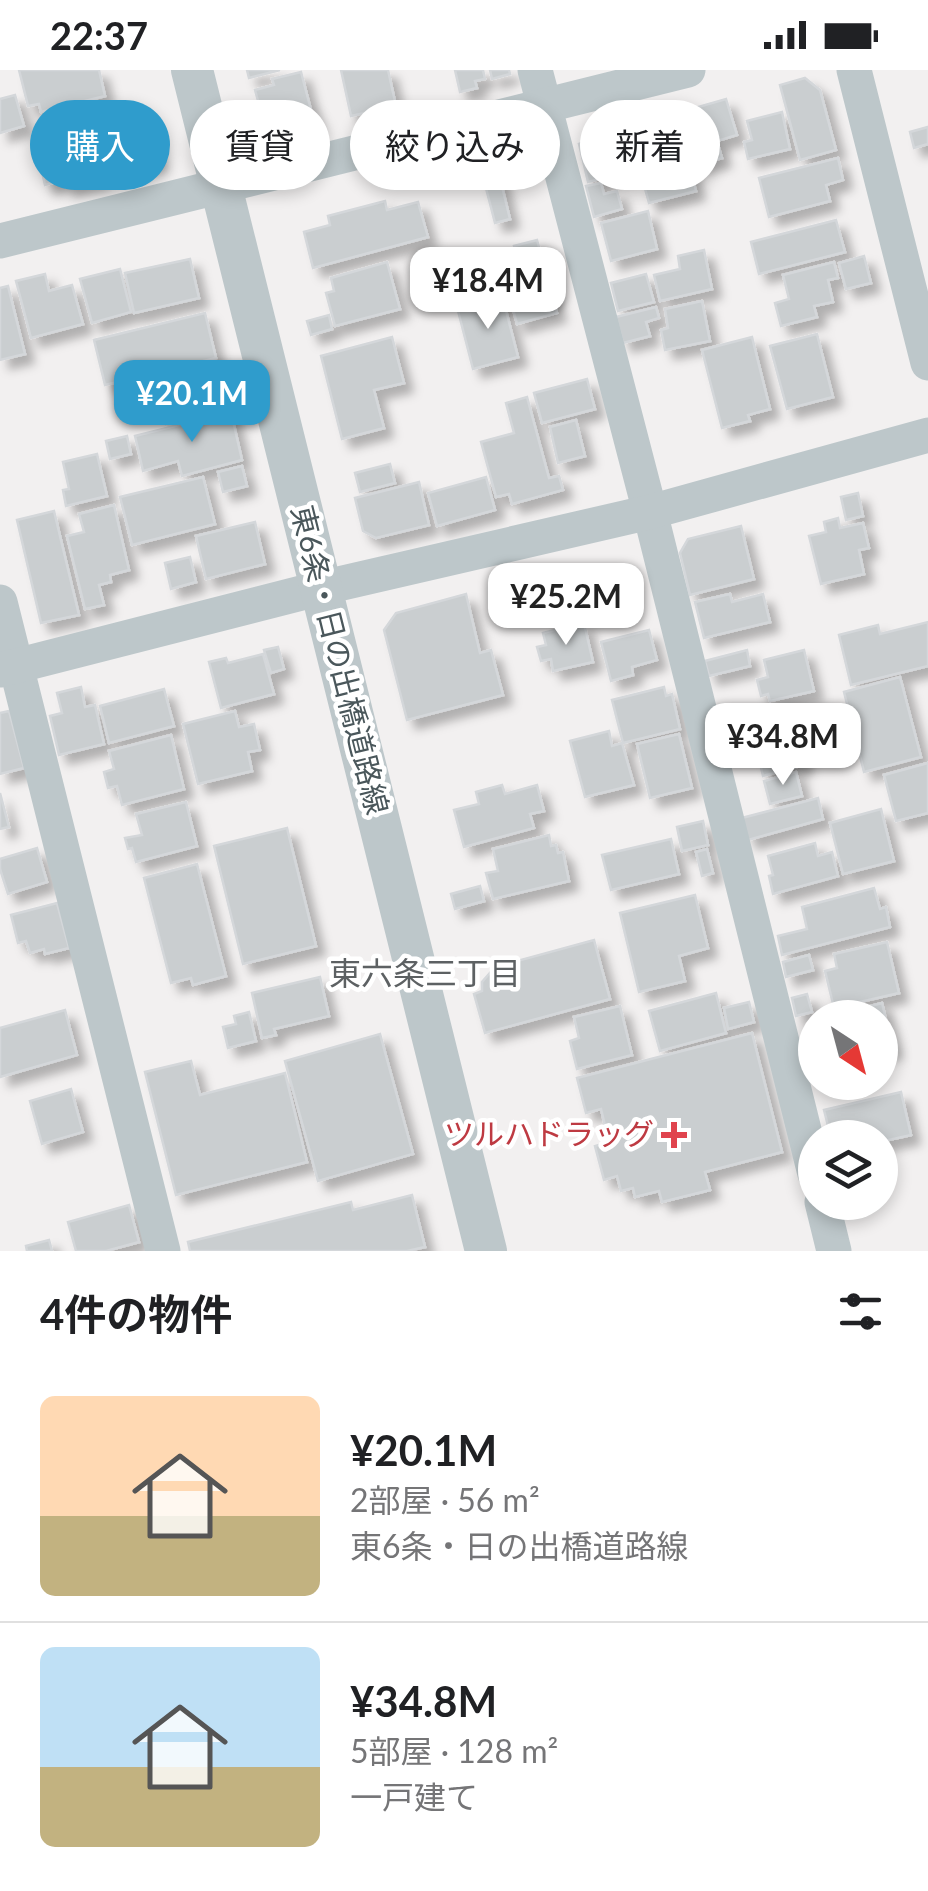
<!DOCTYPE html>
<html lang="ja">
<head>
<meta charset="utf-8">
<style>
  body { margin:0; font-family:Lato,"Noto Sans JP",sans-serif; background:#f6f6f6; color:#202124; height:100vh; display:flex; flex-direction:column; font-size:38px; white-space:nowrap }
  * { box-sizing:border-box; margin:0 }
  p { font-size:32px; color:#757577 }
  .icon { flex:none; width:55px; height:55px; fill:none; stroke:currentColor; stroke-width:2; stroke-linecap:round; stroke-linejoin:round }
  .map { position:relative; height:1181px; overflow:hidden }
  .side { display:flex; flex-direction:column; background:#fff; flex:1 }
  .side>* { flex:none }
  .banner { position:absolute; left:30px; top:30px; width:870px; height:90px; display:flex; gap:20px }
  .needle { width:65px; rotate:144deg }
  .tools { position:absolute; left:798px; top:930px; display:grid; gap:20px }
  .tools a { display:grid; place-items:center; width:100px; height:100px; border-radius:50%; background:#fff; box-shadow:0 5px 15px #0003; font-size:50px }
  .price { position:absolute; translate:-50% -85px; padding:0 22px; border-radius:20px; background:#fff; color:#222; font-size:32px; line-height:65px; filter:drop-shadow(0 2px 5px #0008) }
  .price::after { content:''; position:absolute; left:50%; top:60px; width:30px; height:22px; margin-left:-15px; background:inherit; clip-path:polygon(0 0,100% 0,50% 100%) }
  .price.on { background:#2f9ccc; color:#fff }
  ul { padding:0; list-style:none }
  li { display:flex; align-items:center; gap:30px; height:250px; padding:0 40px }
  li+li { border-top:2px solid #e0e0e0 }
  li span { display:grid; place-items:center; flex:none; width:280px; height:200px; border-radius:15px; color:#555 }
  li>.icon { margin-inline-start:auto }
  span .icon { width:120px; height:120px; fill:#fffc; stroke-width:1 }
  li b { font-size:42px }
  h2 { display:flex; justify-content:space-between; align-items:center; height:120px; padding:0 40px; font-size:42px }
  .tag { padding:0 35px; border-radius:45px; background:#fff; box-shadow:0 5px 15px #0003; font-size:35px; line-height:90px }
  .tag.on { background:#2f9ccc; color:#fff }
  .status { display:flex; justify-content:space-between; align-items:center; height:70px; padding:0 50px; background:#fff; direction:ltr }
  .status svg { height:28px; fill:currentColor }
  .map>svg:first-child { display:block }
  .building { fill:#caced0; stroke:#d4d7da; stroke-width:2.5; filter:url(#shadow) }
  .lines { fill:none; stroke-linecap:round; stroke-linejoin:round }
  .minor { stroke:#bdc7ca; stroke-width:35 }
  .tertiary { stroke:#bdc7ca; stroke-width:42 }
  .health-dot { fill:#e0444e; stroke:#fff; stroke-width:4 }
  .labels { text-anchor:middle; stroke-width:9; stroke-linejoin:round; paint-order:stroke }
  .street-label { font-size:30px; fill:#4a575b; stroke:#fff }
  .health-label { font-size:30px; fill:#be3a42; stroke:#fff; text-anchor:end }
  .neighbourhood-label { font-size:32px; fill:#5d6163; stroke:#fff }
</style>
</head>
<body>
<div class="status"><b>22:37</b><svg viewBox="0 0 49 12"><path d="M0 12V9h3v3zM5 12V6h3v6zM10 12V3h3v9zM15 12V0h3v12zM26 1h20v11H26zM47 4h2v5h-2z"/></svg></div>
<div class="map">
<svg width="928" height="1181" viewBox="0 0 928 1181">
  <defs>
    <filter id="shadow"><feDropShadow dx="9" dy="9" stdDeviation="5" flood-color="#0004"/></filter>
  </defs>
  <rect width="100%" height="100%" fill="#f2f0f0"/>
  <g class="building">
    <polygon points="19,0 99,0 105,26 41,42 39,34 28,36"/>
    <polygon points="247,0 280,0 249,8"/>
    <polygon points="341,0 388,0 396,36 351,46"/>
    <polygon points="455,0 483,0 485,9 475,11 477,18 460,22"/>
    <polygon points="490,0 509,0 510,4 492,9"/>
    <polygon points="301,2 315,55 268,67 255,20 274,15 272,9"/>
    <polygon points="805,8 820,20 836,80 800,90 780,15"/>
    <polygon points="15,25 24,56 0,63 0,29"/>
    <polygon points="726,29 737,65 717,71 722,88 692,96 677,43"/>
    <polygon points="782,42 790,79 748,89 744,72 752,70 747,51"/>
    <polygon points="639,49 647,80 636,83 627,52"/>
    <polygon points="87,50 101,109 66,117 64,110 45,115 33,64"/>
    <polygon points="928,57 928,74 914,78 910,62"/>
    <polygon points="151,58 158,92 105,104 98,70"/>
    <polygon points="625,58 635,100 588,112 579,74 597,69 596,65"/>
    <polygon points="684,77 696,121 649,133 637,90"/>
    <polygon points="838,88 843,110 826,115 830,131 769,147 759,108"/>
    <polygon points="497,96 510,149 495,153 481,99"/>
    <polygon points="601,113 604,124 617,121 622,139 594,147 586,116"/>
    <polygon points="385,131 387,140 418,132 428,167 313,198 304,162 330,155 328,146"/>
    <polygon points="648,141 657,179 611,191 601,153"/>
    <polygon points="836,150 845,182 759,204 751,172"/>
    <polygon points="537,170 557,243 517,254 502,198 519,194 514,176"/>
    <polygon points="704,180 712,219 660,231 654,205 680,199 678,186"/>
    <polygon points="864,186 871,213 846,219 839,193"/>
    <polygon points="190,189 199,228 134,243 125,203"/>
    <polygon points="387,192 400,239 335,256 326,223 334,221 331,208"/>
    <polygon points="834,192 838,208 828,210 833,232 814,236 817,247 781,256 775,233 789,229 783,205"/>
    <polygon points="120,199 131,242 92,253 80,209"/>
    <polygon points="45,204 49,221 72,215 83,254 31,268 16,211"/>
    <polygon points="646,204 654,232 618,241 611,213"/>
    <polygon points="8,216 25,284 0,290 0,218"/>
    <polygon points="502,225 518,287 473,299 457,237"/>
    <polygon points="702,231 710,271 665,280 661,260 668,258 665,239"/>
    <polygon points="656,237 659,248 646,252 650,266 623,273 616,247"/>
    <polygon points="205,243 216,288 105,315 94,270"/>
    <polygon points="329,245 332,259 311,265 307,251"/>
    <polygon points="817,264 833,327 787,339 770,276"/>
    <polygon points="392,267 404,313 374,320 384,358 342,369 321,286"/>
    <polygon points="752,267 770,339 748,345 750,351 722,358 702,280"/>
    <polygon points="217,293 228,340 166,354 155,307"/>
    <polygon points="587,309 595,339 542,353 534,323"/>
    <polygon points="527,327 549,408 559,406 563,420 512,434 509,424 496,427 481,372 514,363 506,333"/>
    <polygon points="231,342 242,390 182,406 178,391 143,401 135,366"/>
    <polygon points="576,350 585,386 558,393 550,357"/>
    <polygon points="127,366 131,384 110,389 106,371"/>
    <polygon points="97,384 107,426 66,436 63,420 69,419 63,392"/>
    <polygon points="390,394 395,413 360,422 355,403"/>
    <polygon points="242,396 247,416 223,422 218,402"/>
    <polygon points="203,407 215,454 132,475 120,427"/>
    <polygon points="486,407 495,440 437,456 428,423"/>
    <polygon points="419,412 429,455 376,468 363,461 355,428"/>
    <polygon points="858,423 863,446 846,450 841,427"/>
    <polygon points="114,435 129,500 110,505 111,512 99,515 104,535 85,539 67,466 84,462 79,444"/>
    <polygon points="54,441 79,545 41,553 17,450"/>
    <polygon points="838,448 840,458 863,453 869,478 859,480 864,504 821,514 809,466 826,462 824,452"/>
    <polygon points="255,452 265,494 206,509 196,466"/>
    <polygon points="741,456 754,509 690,525 680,483 688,469"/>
    <polygon points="190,487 196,512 171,519 165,493"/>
    <polygon points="466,524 480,583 491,580 503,625 407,650 384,560 396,543"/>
    <polygon points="730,524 732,532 763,524 770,552 704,568 695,532"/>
    <polygon points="928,552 928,596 851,615 839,565 878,555 880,564"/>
    <polygon points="584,553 593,592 553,601 551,589 541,591 537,577 546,575 543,563"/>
    <polygon points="649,560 657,590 632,597 633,605 611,611 601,572"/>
    <polygon points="278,577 284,599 271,603 264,580"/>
    <polygon points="747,580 750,596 709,606 705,591"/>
    <polygon points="804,580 814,621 770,631 768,624 761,626 757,610 768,607 764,590"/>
    <polygon points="263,584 274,624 221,638 209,592 226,588 228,593"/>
    <polygon points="900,607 921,687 864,702 844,622"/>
    <polygon points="81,617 85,637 95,635 104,674 59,685 50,646 62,643 57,623"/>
    <polygon points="664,617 666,626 672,624 680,659 623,673 612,630"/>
    <polygon points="164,619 174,656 109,673 100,636"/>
    <polygon points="772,638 776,657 793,652 804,695 763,706 748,644"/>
    <polygon points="9,641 24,698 0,704 0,643"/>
    <polygon points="235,641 239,657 254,654 260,680 248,682 252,701 198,714 183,654"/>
    <polygon points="609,661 612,676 622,673 634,715 585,727 570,671"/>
    <polygon points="679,664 692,718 650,728 637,674"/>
    <polygon points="171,665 184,719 122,735 117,716 108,718 104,702 114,699 109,681"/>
    <polygon points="928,693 928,743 896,751 884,705"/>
    <polygon points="796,702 802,726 770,734 764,711"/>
    <polygon points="502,715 505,724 537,715 544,741 530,744 534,758 464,777 454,740 479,734 476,722"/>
    <polygon points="0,723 9,757 0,759"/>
    <polygon points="818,728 823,749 748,770 742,748"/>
    <polygon points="186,732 197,776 136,792 132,778 128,779 125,768 142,765 136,744"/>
    <polygon points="881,739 894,791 843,804 830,753"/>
    <polygon points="703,751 708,775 682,781 677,757"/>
    <polygon points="287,758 316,876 243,894 214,776"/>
    <polygon points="549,765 551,776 556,775 558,783 563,782 569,811 493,829 486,803 498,801 493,779"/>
    <polygon points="671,769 679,804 611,820 602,785"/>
    <polygon points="815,773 818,786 832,782 838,806 773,824 769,806 773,805 768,786"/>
    <polygon points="37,778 47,812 8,824 0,799 0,789"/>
    <polygon points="707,779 713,803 702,806 696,782"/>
    <polygon points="197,794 226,906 193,915 191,908 171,913 144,808"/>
    <polygon points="480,816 484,831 455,839 451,824"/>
    <polygon points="874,818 880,839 886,837 890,857 782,885 778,866 807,859 802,837"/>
    <polygon points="695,825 708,878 679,886 685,911 639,922 620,843"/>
    <polygon points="57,833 69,878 45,884 44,879 30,883 26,871 18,873 11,845"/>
    <polygon points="594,870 610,929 485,963 474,924 482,921 482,912 495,897"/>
    <polygon points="887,872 899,923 834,938 825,901 837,898 834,884"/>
    <polygon points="809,885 813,900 786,907 783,892"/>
    <polygon points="320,907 329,946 274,959 276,965 262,968 252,923"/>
    <polygon points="716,923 726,963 660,981 649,941"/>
    <polygon points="807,924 812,942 796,946 792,928"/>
    <polygon points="749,932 754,952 728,959 724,938"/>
    <polygon points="882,933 893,979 880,982 880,948 824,948"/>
    <polygon points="620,936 632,985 577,999 570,971 579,968 574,947"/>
    <polygon points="65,940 77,985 0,1007 0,958"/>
    <polygon points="249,942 256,971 228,978 223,957 236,954 234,946"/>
    <polygon points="752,963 782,1082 705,1102 710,1120 662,1132 659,1121 635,1127 633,1118 621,1121 617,1106 604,1110 595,1076 609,1072 601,1039 586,1043 577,1008"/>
    <polygon points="380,964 413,1084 318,1111 285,991"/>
    <polygon points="191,991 200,1025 285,1003 307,1092 176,1125 145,1002"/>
    <polygon points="71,1019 83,1062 42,1074 30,1031"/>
    <polygon points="901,1022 911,1065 880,1072 880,1068 831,1068 824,1040"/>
    <polygon points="412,1125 425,1177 407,1181 190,1181 188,1172 351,1132 353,1140"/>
    <polygon points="129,1135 139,1172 106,1181 76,1181 68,1152"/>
    <polygon points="49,1170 52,1181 27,1181 26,1176"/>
  </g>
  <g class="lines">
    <g class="minor">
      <polyline points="535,0 650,442 815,1104"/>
      <polyline points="854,0 928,293"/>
      <polyline points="0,171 688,0"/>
      <polyline points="0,532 163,1181"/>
      <polyline points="0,600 321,518 650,442 928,365"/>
      <polyline points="822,1132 834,1181"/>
    </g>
    <polyline class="tertiary" points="192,0 486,1181"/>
  </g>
  <path class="health-dot" d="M669 1050h10v10h10v10h-10v10h-10v-10h-10v-10h10z"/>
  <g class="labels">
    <g class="street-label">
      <text transform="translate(339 590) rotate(76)" y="10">東6条・日の出橋道路線</text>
    </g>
    <g class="health-label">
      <text x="654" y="1075">ツルハドラッグ</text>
    </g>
    <g class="neighbourhood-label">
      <text x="425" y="915">東六条三丁目</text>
    </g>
  </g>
</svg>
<div class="tools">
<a><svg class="needle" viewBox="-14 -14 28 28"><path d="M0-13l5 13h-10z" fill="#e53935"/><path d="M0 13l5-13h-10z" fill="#757577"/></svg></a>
<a><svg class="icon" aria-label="layers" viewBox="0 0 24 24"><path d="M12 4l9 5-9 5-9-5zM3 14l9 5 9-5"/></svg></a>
</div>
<b class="price" style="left:488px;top:262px">¥18.4M</b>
<b class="price on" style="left:192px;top:375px">¥20.1M</b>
<b class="price" style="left:566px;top:578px">¥25.2M</b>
<b class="price" style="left:783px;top:718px">¥34.8M</b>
<div class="banner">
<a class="tag on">購入</a>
<a class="tag">賃貸</a>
<a class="tag">絞り込み</a>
<a class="tag">新着</a>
</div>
</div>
<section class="side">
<h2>4件の物件<svg class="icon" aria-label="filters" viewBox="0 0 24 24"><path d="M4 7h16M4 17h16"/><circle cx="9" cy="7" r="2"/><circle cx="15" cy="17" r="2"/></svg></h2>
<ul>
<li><span style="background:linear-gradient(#ffd9b3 60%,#c2b280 0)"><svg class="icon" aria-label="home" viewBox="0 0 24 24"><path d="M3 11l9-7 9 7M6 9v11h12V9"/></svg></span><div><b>¥20.1M</b><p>2部屋 · 56 m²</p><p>東6条・日の出橋道路線</p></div></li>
<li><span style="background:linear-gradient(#bfe0f5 60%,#c2b280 0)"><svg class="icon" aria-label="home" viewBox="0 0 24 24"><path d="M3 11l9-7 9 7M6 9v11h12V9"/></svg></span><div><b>¥34.8M</b><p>5部屋 · 128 m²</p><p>一戸建て</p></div></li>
</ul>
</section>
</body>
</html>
